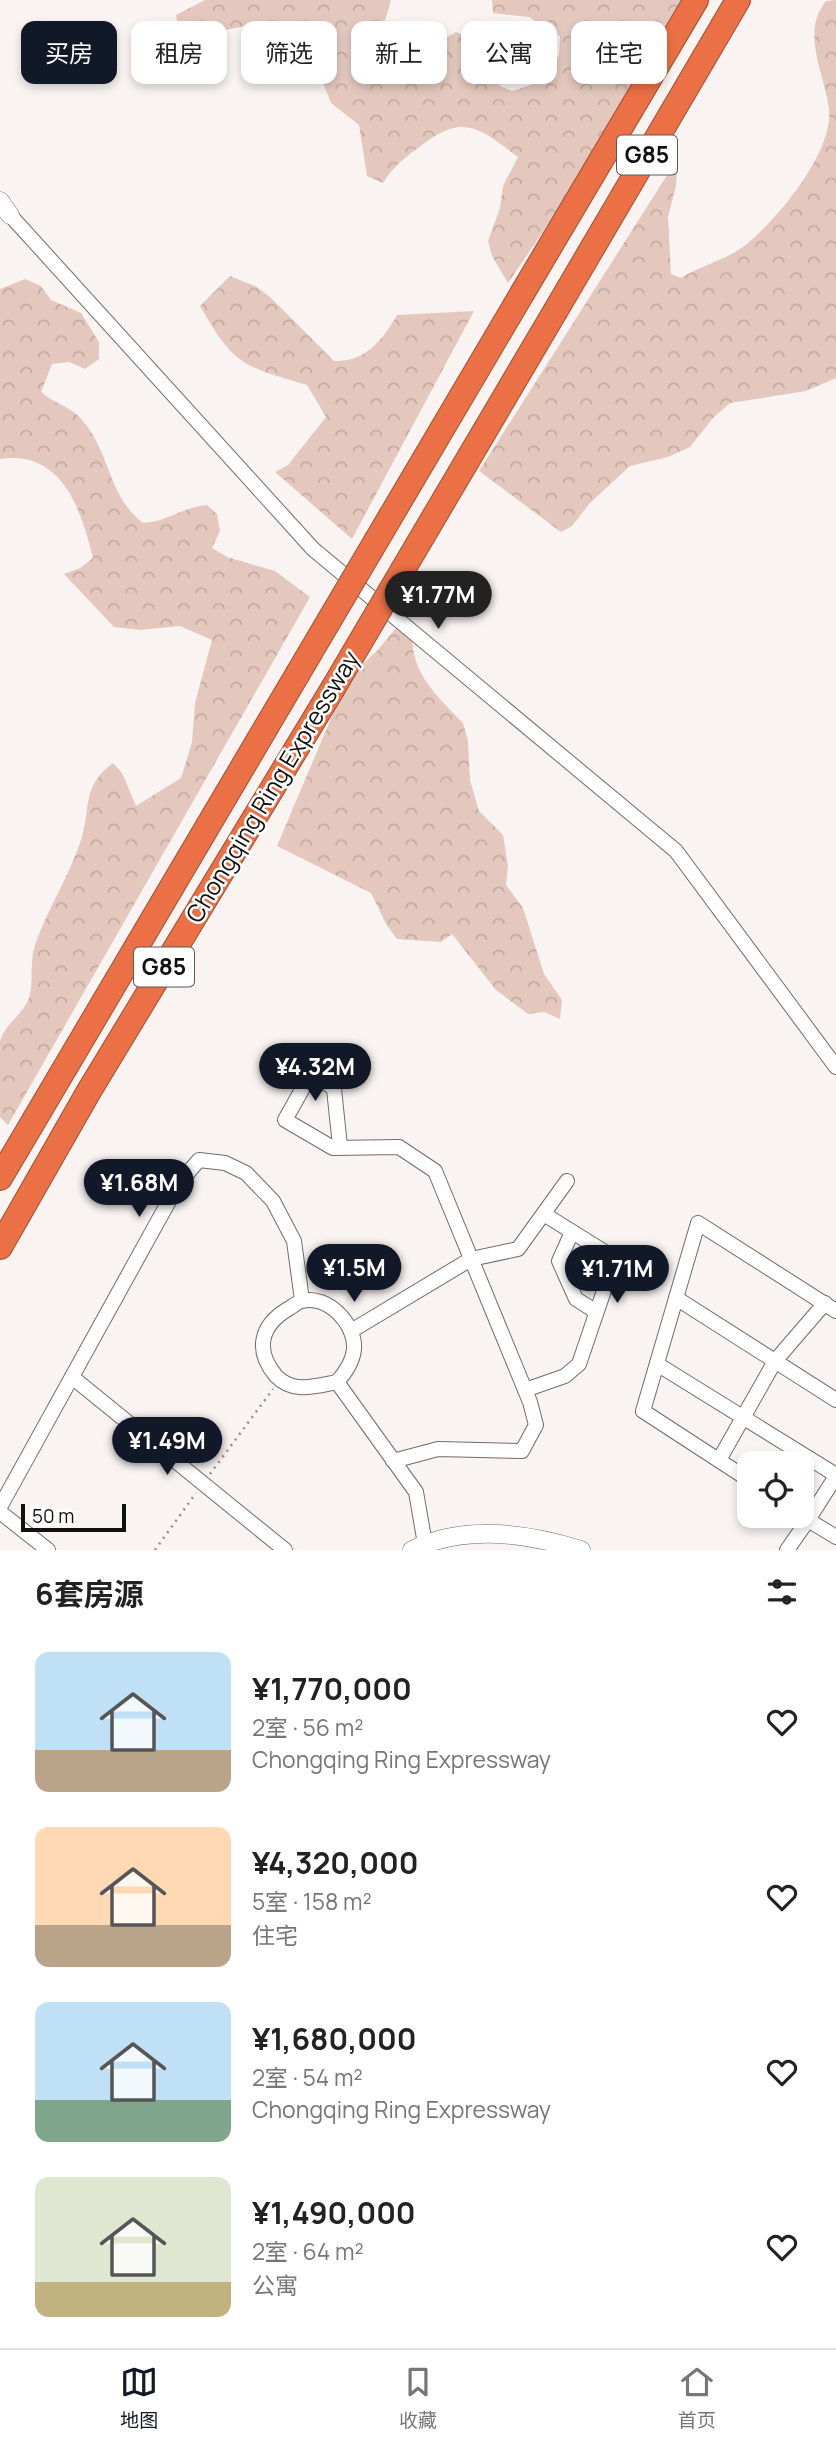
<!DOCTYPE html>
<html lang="zh">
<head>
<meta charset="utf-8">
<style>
  body { margin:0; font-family:Manrope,"Noto Sans SC",sans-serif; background:#f2f2f2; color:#222; height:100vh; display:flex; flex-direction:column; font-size:26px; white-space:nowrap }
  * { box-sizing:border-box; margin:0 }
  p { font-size:23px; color:#767676 }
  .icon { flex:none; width:38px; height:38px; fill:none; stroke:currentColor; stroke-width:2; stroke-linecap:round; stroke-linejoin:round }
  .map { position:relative; height:1550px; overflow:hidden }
  .details { display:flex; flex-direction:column; background:#fff; flex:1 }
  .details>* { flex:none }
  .top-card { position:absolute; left:21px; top:21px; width:794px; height:63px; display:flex; gap:14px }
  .tools { position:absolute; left:737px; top:1451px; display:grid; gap:14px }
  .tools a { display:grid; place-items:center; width:77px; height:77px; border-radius:14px; background:#fff; box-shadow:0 4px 10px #0003; font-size:35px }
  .scale { position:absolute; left:21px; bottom:18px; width:105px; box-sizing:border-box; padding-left:7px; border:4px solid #131110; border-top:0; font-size:19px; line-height:24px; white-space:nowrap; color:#131110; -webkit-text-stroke:5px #fff; paint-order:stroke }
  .price { position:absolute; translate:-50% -60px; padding:0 16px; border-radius:24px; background:#111827; color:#fff; font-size:23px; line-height:46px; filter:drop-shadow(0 2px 4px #0008) }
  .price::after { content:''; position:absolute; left:50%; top:42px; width:21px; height:16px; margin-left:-10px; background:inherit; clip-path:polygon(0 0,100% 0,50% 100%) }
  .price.selected { background:#222; color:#fff }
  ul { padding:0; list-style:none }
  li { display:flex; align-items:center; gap:21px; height:175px; padding:0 35px }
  li span { display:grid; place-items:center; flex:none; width:196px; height:140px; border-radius:14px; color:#555 }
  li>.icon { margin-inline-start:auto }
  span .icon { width:84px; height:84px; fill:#fffc; stroke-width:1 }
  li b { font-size:30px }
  h2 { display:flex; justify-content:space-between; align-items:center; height:84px; padding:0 35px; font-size:30px }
  .pill { padding:0 24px; border-radius:14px; background:#fff; box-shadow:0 4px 10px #0003; font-size:24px; line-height:63px }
  .pill.selected { background:#111827; color:#fff }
  .dock { display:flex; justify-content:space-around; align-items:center; height:98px; border-top:2px solid #e0e0e0; background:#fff; font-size:19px; color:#767676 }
  .dock a { display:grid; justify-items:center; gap:4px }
  .dock .selected { color:#111827 }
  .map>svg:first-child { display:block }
  .forest { fill:url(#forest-crowns) }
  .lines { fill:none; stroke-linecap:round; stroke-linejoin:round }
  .minor-casing { stroke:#716c6b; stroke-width:16 }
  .tertiary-casing { stroke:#716c6b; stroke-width:19 }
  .motorway-casing { stroke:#9f4f32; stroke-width:26 }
  .path { stroke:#928e8d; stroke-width:2.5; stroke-dasharray:2 5; stroke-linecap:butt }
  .minor { stroke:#fff; stroke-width:14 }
  .tertiary { stroke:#fff; stroke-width:18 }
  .motorway { stroke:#eb7045; stroke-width:24 }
  .motorway-bridge-casing { stroke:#9f4f32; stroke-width:26; stroke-linecap:butt }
  .motorway-bridge { stroke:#eb7045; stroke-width:24 }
  .labels { text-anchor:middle; stroke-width:5; stroke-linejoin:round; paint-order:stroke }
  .shield { fill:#fff; stroke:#5a5858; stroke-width:2 }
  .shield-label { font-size:23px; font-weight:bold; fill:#131110 }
  .street-label { font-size:24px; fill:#131110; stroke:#fff }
</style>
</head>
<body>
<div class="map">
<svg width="836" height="1550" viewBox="0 0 836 1550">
  <defs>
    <pattern id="forest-crowns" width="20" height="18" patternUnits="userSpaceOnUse" patternTransform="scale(1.75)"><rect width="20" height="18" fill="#e4c8be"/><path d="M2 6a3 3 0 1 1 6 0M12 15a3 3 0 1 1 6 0" fill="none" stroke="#c3aba2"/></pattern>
  </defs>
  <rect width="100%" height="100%" fill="#f9f4f2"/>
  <g class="forest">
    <path d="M205,0H391L384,24L388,51L402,62L418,64L428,48L456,32C481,42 488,63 500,86L512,91L543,81L559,55L560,36L529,17L493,13L492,0H687L618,122L508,283L492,256L488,241L500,208L503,186L518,157C479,128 464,113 422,145C406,157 394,165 383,183L367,176L359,125L331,103L311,53L299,39L284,30L267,24L251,25L200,35H179L176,15Z"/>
    <path d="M836,0V378L806,391L730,403L713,418L690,447L668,457L630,466L590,503L572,526L561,532L479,471L678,158L676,186L668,217L671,274L681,278C702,265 729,259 748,243C778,218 834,151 829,109C825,74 800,33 826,1Z"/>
    <path d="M230,276L257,287L271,298L334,361C365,362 382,341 397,315L474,311L352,539L275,472L288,465L326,417L307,385C242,365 235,367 200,306Z"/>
    <path d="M25,279L41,286L51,300L81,313L99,342V359L85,369L69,362L52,364L41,392C53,403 72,407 82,420C111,453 107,495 143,523C166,522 184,507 207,505L217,514L220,531L212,548L227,557L275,571L310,597L8,1125L0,1117C0,1093 0,1065 0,1042C4,1024 23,1015 29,998C34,984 29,963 35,945C47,910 68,878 80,843C92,810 80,787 113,763L122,773L136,806L181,778L192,742L195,703L212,640L180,626L140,630L114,627L64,574L80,568L93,558C81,509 62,450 0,459V289Z"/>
    <path d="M413,624C407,670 434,693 463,723L468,741L470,780L479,811L503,835L508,866L506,885L523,908L544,974L562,1000L560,1019L544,1012L528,1014L496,990L452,934L441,942L397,939L386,924L371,893L277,846L349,676L376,652L397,627Z"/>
  </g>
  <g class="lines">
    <defs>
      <g id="minor">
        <polyline points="10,215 313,549 676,851 836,1067"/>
        <polyline points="340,1146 334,1089 320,1078 309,1077 285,1120 333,1148 399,1147 435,1171 530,1402 536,1425 522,1451 438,1449 393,1461"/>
        <polyline points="572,1232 559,1261 576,1299 595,1311"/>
        <polyline points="676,1298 836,1400"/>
        <polyline points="351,1331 471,1259 518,1249 567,1181"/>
        <polyline points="657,1364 836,1475"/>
        <polyline points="72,1377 285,1550"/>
        <path d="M337,1382C316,1386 293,1394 276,1376C254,1350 261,1325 288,1309C292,1307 297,1302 302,1301C327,1294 356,1324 354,1349C353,1362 345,1373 337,1382L416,1492L425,1544"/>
        <polyline points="525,1390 565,1376 579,1364 612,1267 611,1256 547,1216"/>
        <polyline points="719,1460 775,1361 825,1303"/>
        <polyline points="749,1480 643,1411 698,1223 836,1311"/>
        <polyline points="0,1507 179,1183 199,1160 225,1163 246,1173 273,1201 294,1241 302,1300"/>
        <polyline points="0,1512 48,1550"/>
        <polyline points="801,1516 808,1520 836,1476"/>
        <polyline points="787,1550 808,1520 836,1537"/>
      </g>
      <g id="tertiary">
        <polyline points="0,201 10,215"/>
        <path d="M412,1550C465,1524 527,1533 581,1550"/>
      </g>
      <g id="motorway">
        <polyline points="523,292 696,0"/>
        <polyline points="556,310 738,0"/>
        <polyline points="0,1178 297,675"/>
        <polyline points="0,1247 89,1091 332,690"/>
      </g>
    </defs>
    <use href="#minor" class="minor-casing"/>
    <use href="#tertiary" class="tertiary-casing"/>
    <use href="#motorway" class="motorway-casing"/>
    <g class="path">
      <polyline points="210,1474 273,1389"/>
      <polyline points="155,1550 196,1493"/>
    </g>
    <use href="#minor" class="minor"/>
    <use href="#tertiary" class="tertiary"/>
    <use href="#motorway" class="motorway"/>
    <defs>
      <g id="motorway-bridge">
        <polyline points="297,675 523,292"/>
        <polyline points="332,690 556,310"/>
      </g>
    </defs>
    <use href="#motorway-bridge" class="motorway-bridge-casing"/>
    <use href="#motorway-bridge" class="motorway-bridge"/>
  </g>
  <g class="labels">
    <g class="shield">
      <rect x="617" y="135.5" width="60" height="39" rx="5"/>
      <rect x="134" y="947.5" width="60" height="39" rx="5"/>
    </g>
    <g class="shield-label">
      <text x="647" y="163">G85</text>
      <text x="164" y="975">G85</text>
    </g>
    <g class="street-label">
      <text transform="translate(273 787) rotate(-59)" y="8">Chongqing Ring Expressway</text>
    </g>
  </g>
</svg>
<div class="tools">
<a><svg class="icon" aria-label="locate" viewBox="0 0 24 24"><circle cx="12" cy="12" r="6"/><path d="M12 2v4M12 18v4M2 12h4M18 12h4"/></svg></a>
</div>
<div class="scale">50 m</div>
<b class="price selected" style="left:438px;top:631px">¥1.77M</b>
<b class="price" style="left:315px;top:1103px">¥4.32M</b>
<b class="price" style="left:139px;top:1219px">¥1.68M</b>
<b class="price" style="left:354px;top:1304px">¥1.5M</b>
<b class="price" style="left:617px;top:1305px">¥1.71M</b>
<b class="price" style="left:167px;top:1477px">¥1.49M</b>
<div class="top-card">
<a class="pill selected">买房</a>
<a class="pill">租房</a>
<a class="pill">筛选</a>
<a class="pill">新上</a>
<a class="pill">公寓</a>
<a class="pill">住宅</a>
</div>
</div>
<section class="details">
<h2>6套房源<svg class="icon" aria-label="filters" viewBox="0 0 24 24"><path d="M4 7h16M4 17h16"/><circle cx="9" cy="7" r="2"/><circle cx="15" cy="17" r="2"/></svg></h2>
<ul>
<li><span style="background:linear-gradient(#bfe0f5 70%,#b9a48a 0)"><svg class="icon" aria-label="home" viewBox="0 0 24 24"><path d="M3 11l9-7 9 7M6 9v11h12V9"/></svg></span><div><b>¥1,770,000</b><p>2室 · 56 m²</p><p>Chongqing Ring Expressway</p></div><svg class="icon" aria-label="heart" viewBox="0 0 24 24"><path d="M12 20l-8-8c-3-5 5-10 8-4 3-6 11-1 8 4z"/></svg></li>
<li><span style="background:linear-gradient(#ffd9b3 70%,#b9a48a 0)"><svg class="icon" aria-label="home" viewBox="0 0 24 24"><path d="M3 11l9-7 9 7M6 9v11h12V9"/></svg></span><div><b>¥4,320,000</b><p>5室 · 158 m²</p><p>住宅</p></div><svg class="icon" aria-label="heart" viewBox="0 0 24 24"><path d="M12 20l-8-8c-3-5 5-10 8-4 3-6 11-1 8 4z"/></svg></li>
<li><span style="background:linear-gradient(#bfe0f5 70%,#7fa58c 0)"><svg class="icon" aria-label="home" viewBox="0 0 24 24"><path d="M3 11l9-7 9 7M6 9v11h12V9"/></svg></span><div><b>¥1,680,000</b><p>2室 · 54 m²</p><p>Chongqing Ring Expressway</p></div><svg class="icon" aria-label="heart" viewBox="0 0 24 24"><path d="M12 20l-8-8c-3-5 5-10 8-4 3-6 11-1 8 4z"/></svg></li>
<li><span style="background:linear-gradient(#dfe7d0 75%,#c2b280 0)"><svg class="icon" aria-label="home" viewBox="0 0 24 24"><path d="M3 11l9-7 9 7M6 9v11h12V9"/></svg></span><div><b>¥1,490,000</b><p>2室 · 64 m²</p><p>公寓</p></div><svg class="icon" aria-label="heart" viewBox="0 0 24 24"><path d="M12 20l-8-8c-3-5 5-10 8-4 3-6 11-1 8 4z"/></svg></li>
</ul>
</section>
<nav class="dock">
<a class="selected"><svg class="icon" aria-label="map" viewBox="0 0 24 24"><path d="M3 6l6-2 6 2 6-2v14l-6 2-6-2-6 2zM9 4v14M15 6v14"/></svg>地图</a>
<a><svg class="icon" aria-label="saved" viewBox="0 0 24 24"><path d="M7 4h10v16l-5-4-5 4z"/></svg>收藏</a>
<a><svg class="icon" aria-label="home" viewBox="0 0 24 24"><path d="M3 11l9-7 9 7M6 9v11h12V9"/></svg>首页</a>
</nav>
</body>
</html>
